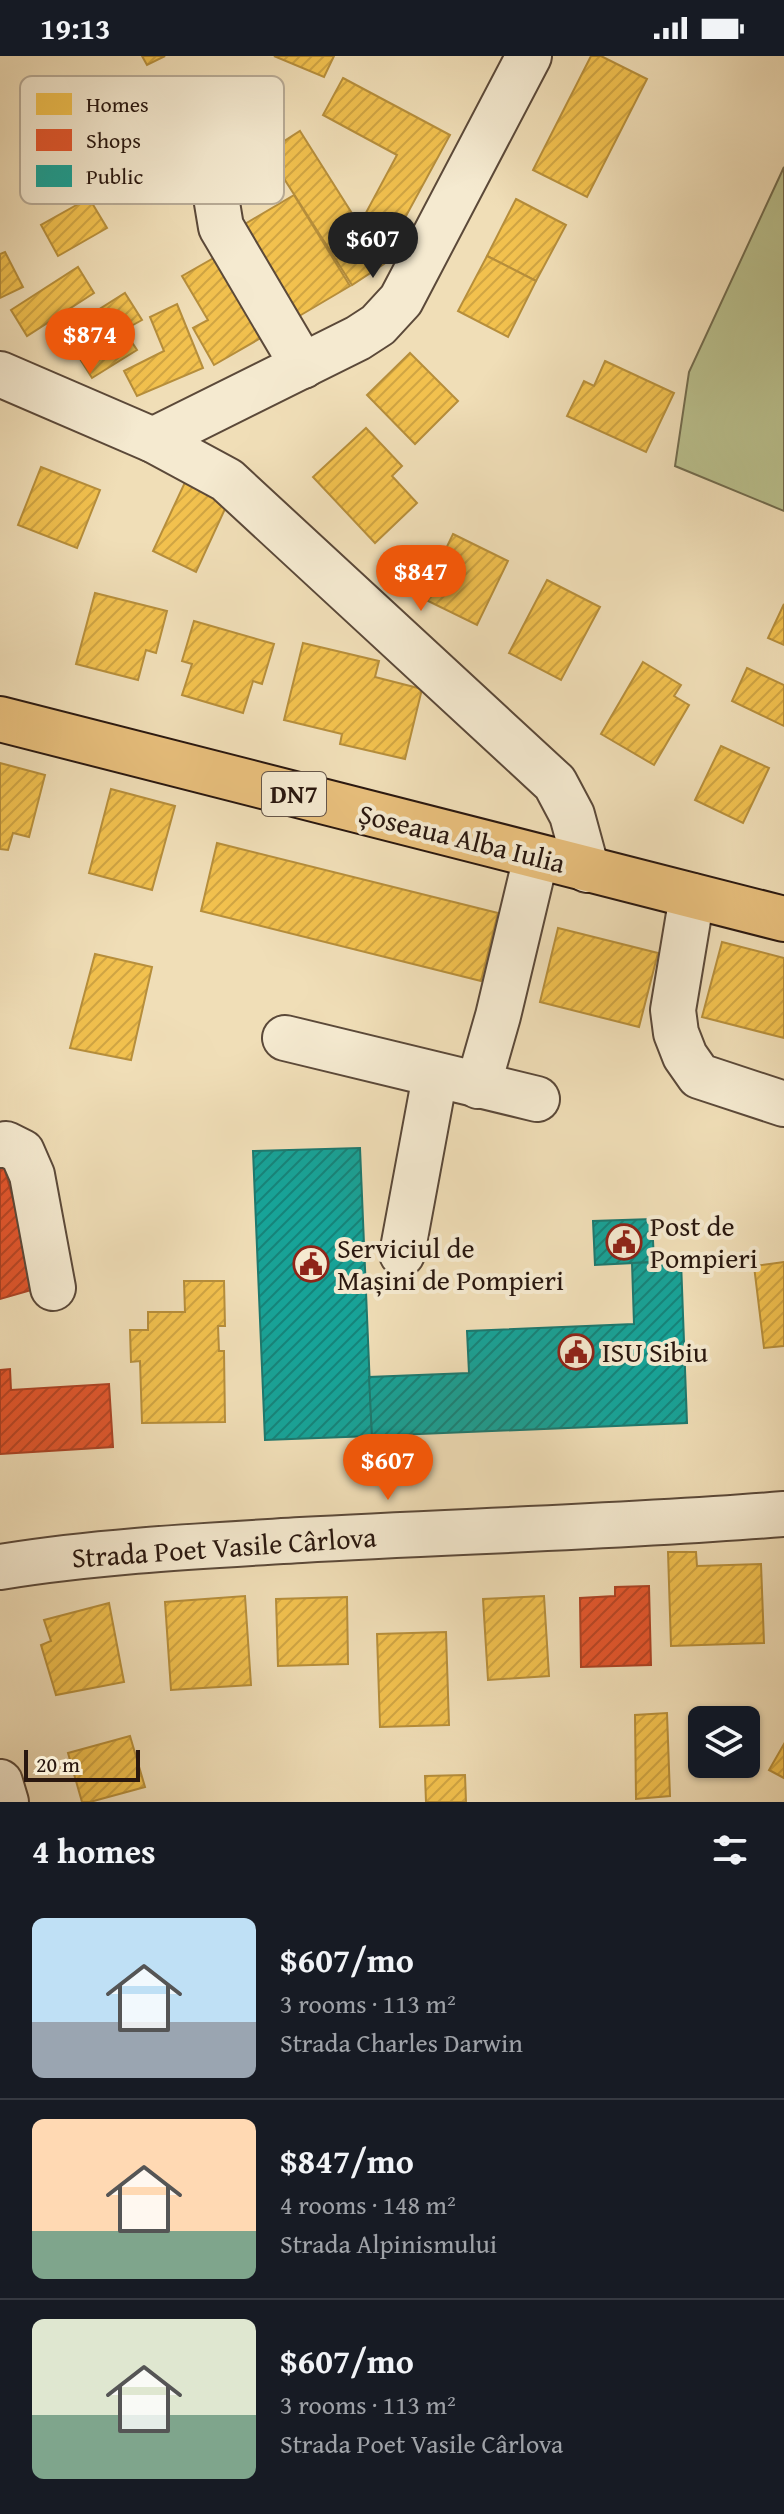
<!DOCTYPE html>
<html lang="en">
<head>
<meta charset="utf-8">
<style>
  body { margin:0; font-family:"Gentium Book Plus",serif; background:#20242c; color:#f1f3f6; height:100vh; display:flex; flex-direction:column; font-size:30px; white-space:nowrap }
  * { box-sizing:border-box; margin:0 }
  p { font-size:26px; color:#9ea1a6 }
  .icon { flex:none; width:44px; height:44px; fill:none; stroke:currentColor; stroke-width:2; stroke-linecap:round; stroke-linejoin:round }
  .map { position:relative; height:1746px; overflow:hidden }
  .panel { display:flex; flex-direction:column; background:#171b24; flex:1 }
  .panel>* { flex:none }
  .fabs { position:absolute; left:688px; top:1650px; display:grid; gap:16px }
  .fabs a { display:grid; place-items:center; width:72px; height:72px; border-radius:12px; background:#171b24; box-shadow:0 2px 6px #0004; font-size:40px }
  .scale { position:absolute; left:24px; bottom:20px; width:116px; box-sizing:border-box; padding-left:8px; border:4px solid #29170f; border-top:0; font-size:22px; line-height:28px; white-space:nowrap; color:#29170f; -webkit-text-stroke:6px #f5ead0; paint-order:stroke }
  .price { position:absolute; translate:-50% -68px; padding:0 18px; border-radius:28px; background:#ea580c; color:#fff; font-size:26px; line-height:52px; filter:drop-shadow(0 2px 4px #0008) }
  .price::after { content:''; position:absolute; left:50%; top:48px; width:24px; height:18px; margin-left:-12px; background:inherit; clip-path:polygon(0 0,100% 0,50% 100%) }
  .price.on { background:#222; color:#fff }
  ul { padding:0; list-style:none }
  li { display:flex; align-items:center; gap:24px; height:200px; padding:0 32px }
  li+li { border-top:2px solid #363941 }
  li span { display:grid; place-items:center; flex:none; width:224px; height:160px; border-radius:12px; color:#555 }
  li>.icon { margin-inline-start:auto }
  span .icon { width:96px; height:96px; fill:#fffc; stroke-width:1 }
  li b { font-size:34px }
  h2 { display:flex; justify-content:space-between; align-items:center; height:96px; padding:0 32px; font-size:34px }
  .status { display:flex; justify-content:space-between; align-items:center; height:56px; padding:0 40px; background:#171b24; direction:ltr }
  .status svg { height:22px; fill:currentColor }
  .map>svg:first-child { display:block }
  .green { fill:#bac18e; stroke:#726c4e; stroke-width:2 }
  .homes { fill:url(#homes-hatch); stroke:#b68e3b; stroke-width:2 }
  .shops { fill:url(#shops-hatch); stroke:#ac4425; stroke-width:2 }
  .public { fill:url(#public-hatch); stroke:#1c796f; stroke-width:2 }
  .lines { fill:none; stroke-linecap:round; stroke-linejoin:round }
  .minor-casing { stroke:#5b4939; stroke-width:48 }
  .major-casing { stroke:#29170f; stroke-width:48 }
  .minor { stroke:#f5ead0; stroke-width:44 }
  .major { stroke:#e8bf7c; stroke-width:44 }
  .labels { text-anchor:middle; stroke-width:8; stroke-linejoin:round; paint-order:stroke }
  .shield { fill:#f5ead0; stroke:#665649; stroke-width:2 }
  .shield-label { font-size:26px; font-weight:bold; fill:#29170f }
  .street-label { font-size:28px; fill:#29170f; stroke:#f5ead0 }
  .poi-label { font-size:28px; fill:#29170f; stroke:#f5ead0; text-anchor:start }
  .key { fill:#f5ead0; stroke:#b8ab96; stroke-width:2 }
  .key-label { font-size:22px; fill:#29170f }
</style>
</head>
<body>
<div class="status"><b>19:13</b><svg viewBox="0 0 49 12"><path d="M0 12V9h3v3zM5 12V6h3v6zM10 12V3h3v9zM15 12V0h3v12zM26 1h20v11H26zM47 4h2v5h-2z"/></svg></div>
<div class="map">
<svg width="784" height="1746" viewBox="0 0 784 1746">
  <defs>
    <pattern id="homes-hatch" width="6" height="6" patternUnits="userSpaceOnUse" patternTransform="scale(2)"><rect width="6" height="6" fill="#f2c14e"/><path d="M-1 1l2-2M0 6l6-6M5 7l2-2" fill="none" stroke="#d0a543"/></pattern>
    <pattern id="shops-hatch" width="6" height="6" patternUnits="userSpaceOnUse" patternTransform="scale(2)"><rect width="6" height="6" fill="#e4572e"/><path d="M-1 1l2-2M0 6l6-6M5 7l2-2" fill="none" stroke="#b94726"/></pattern>
    <pattern id="public-hatch" width="6" height="6" patternUnits="userSpaceOnUse" patternTransform="scale(2)"><rect width="6" height="6" fill="#17a398"/><path d="M-1 1l2-2M0 6l6-6M5 7l2-2" fill="none" stroke="#15847a"/></pattern>
  </defs>
  <rect width="100%" height="100%" fill="#f0deb7"/>
  <filter id="stains"><feTurbulence type="fractalNoise" baseFrequency=".0025" numOctaves="4"/><feColorMatrix values="0 0 0 0 .2 0 0 0 0 .09 0 0 0 0 .02 0 0 0 .5 -.17"/></filter>
  <radialGradient id="worn" r=".72"><stop offset=".6" stop-color="#630" stop-opacity="0"/><stop offset="1" stop-color="#630" stop-opacity=".3"/></radialGradient>
  <polygon class="green" points="784,111 784,455 675,410 689,316"/>
  <g class="homes">
    <polygon points="142,0 165,0 147,9"/>
    <polygon points="274,0 334,0 324,21"/>
    <polygon points="591,0 601,0 647,23 587,141 533,114"/>
    <polygon points="343,22 450,79 393,184 361,166 397,99 323,59"/>
    <polygon points="300,75 384,208 352,229 267,96"/>
    <polygon points="294,139 350,230 284,269 228,178"/>
    <polygon points="89,142 107,172 58,200 41,169"/>
    <polygon points="516,143 566,169 536,225 487,200"/>
    <polygon points="5,196 23,231 0,242 0,198"/>
    <polygon points="219,199 266,279 214,309 193,272 208,264 182,220"/>
    <polygon points="487,200 536,225 508,281 458,255"/>
    <polygon points="78,211 94,237 27,280 11,254"/>
    <polygon points="125,237 142,264 124,274 137,294 92,322 63,276"/>
    <polygon points="177,248 203,312 137,340 124,315 164,295 150,261"/>
    <polygon points="410,297 458,345 415,388 367,339"/>
    <polygon points="605,305 674,337 646,396 567,360 584,325 594,330"/>
    <polygon points="366,372 402,410 392,420 417,447 375,487 313,421"/>
    <polygon points="41,411 100,434 77,492 18,469"/>
    <polygon points="187,422 230,442 196,516 153,495"/>
    <polygon points="453,478 508,505 477,569 422,542"/>
    <polygon points="547,524 600,551 561,624 509,597"/>
    <polygon points="95,537 167,555 156,597 146,594 138,624 76,608"/>
    <polygon points="784,548 784,589 768,582"/>
    <polygon points="194,565 274,588 262,628 253,625 243,657 182,639 192,608 182,605"/>
    <polygon points="303,587 379,605 375,621 422,633 405,703 340,688 342,678 284,664"/>
    <polygon points="643,606 681,629 674,640 689,649 654,709 601,678"/>
    <polygon points="747,612 784,629 784,670 732,645"/>
    <polygon points="721,690 769,712 743,767 695,744"/>
    <polygon points="0,707 45,719 29,781 13,777 8,794 0,793"/>
    <polygon points="111,733 175,750 152,834 89,817"/>
    <polygon points="217,787 498,857 481,925 201,855"/>
    <polygon points="558,872 658,897 639,971 540,946"/>
    <polygon points="722,886 784,902 784,982 702,961"/>
    <polygon points="95,898 152,911 131,1004 70,992"/>
    <polygon points="784,1206 784,1290 764,1292 754,1210"/>
    <polygon points="184,1225 224,1225 225,1270 218,1270 219,1295 224,1295 225,1366 142,1367 140,1305 131,1306 130,1274 148,1274 148,1256 185,1256"/>
    <polygon points="668,1496 696,1496 697,1510 761,1508 764,1587 671,1590"/>
    <polygon points="245,1540 251,1629 171,1634 165,1546"/>
    <polygon points="544,1540 549,1620 488,1624 483,1543"/>
    <polygon points="347,1541 348,1608 278,1610 276,1543"/>
    <polygon points="109,1547 124,1626 56,1639 41,1589 51,1585 44,1564"/>
    <polygon points="446,1576 449,1669 380,1671 377,1578"/>
    <polygon points="667,1657 670,1740 636,1743 635,1659"/>
    <polygon points="130,1680 145,1731 90,1746 82,1746 68,1697"/>
    <polygon points="784,1688 784,1722 769,1714"/>
    <polygon points="465,1719 466,1746 426,1746 425,1720"/>
  </g>
  <g class="shops">
    <polygon points="0,1097 38,1232 0,1243"/>
    <polygon points="10,1313 11,1334 109,1328 113,1391 0,1398 0,1314"/>
    <polygon points="649,1530 651,1609 581,1611 580,1542 615,1540 615,1531"/>
  </g>
  <g class="public">
    <polygon points="360,1092 372,1380 265,1384 253,1095"/>
    <polygon points="652,1163 654,1206 595,1209 593,1165"/>
    <polygon points="681,1205 687,1367 372,1380 369,1321 469,1317 467,1275 634,1268 632,1207"/>
  </g>
  <g class="lines">
    <defs>
      <g id="minor">
        <polyline points="209,99 221,171 303,310"/>
        <polyline points="0,318 153,384 227,424 555,727 572,759 587,814"/>
        <polyline points="153,384 358,282 378,269 401,244 529,0"/>
        <polyline points="692,840 673,954 676,977 685,1000 699,1020 784,1048"/>
        <polyline points="285,982 537,1043"/>
        <polyline points="478,1030 498,960 536,801"/>
        <polyline points="0,1089 6,1088 22,1096 32,1119 53,1232"/>
        <polyline points="402,1198 435,1020"/>
        <path d="M0,1511C99,1495 201,1490 301,1484C462,1475 623,1471 784,1458"/>
        <polyline points="0,1726 6,1746"/>
      </g>
      <polyline id="major" points="0,663 784,863"/>
    </defs>
    <use href="#minor" class="minor-casing"/>
    <use href="#major" class="major-casing"/>
    <use href="#minor" class="minor"/>
    <use href="#major" class="major"/>
  </g>
  <defs>
    <symbol id="civic-ring" viewBox="-11 -11 22 22"><circle r="9.5" fill="#f5ead0" stroke="#8f2418" stroke-width="1.5"/><path d="M-.6-6.5H3V-4.5H.6V-3L4-1V1h2V6H-6V1h2V-1L-.6-3ZM-1.2 2.5V6h2.4V2.5Z" fill="#8f2418"/></symbol>
  </defs>
  <g fill-rule="evenodd">
    <use href="#civic-ring" x="604" y="1166" width="40" height="40"/>
    <use href="#civic-ring" x="291" y="1188" width="40" height="40"/>
    <use href="#civic-ring" x="556" y="1276" width="40" height="40"/>
  </g>
  <g class="labels">
    <rect class="shield" x="262" y="716" width="64" height="44" rx="6"/>
    <g class="shield-label">
      <text x="294" y="747">DN7</text>
    </g>
    <g class="street-label">
      <text transform="translate(462 782) rotate(14)" y="10">Șoseaua Alba Iulia</text>
      <text transform="translate(224 1491) rotate(-4)" y="10">Strada Poet Vasile Cârlova</text>
    </g>
    <g class="poi-label">
      <text x="650" y="1180">Post de<tspan x="650" dy="32">Pompieri</tspan></text>
      <text x="337" y="1202">Serviciul de<tspan x="337" dy="32">Mașini de Pompieri</tspan></text>
      <text x="602" y="1306">ISU Sibiu</text>
    </g>
  </g>
  <rect x="20" y="20" width="264" height="128" rx="12" class="key"/>
  <rect x="36" y="37" width="36" height="22" fill="#f2c14e"/>
  <rect x="36" y="73" width="36" height="22" fill="#e4572e"/>
  <rect x="36" y="109" width="36" height="22" fill="#17a398"/>
  <g class="key-label">
    <text x="86" y="56">Homes</text>
    <text x="86" y="92">Shops</text>
    <text x="86" y="128">Public</text>
  </g>
  <rect width="100%" height="100%" filter="url(#stains)"/>
  <rect width="100%" height="100%" fill="url(#worn)"/>
</svg>
<div class="fabs">
<a><svg class="icon" aria-label="layers" viewBox="0 0 24 24"><path d="M12 4l9 5-9 5-9-5zM3 14l9 5 9-5"/></svg></a>
</div>
<div class="scale">20 m</div>
<b class="price on" style="left:373px;top:224px">$607</b>
<b class="price" style="left:90px;top:320px">$874</b>
<b class="price" style="left:421px;top:557px">$847</b>
<b class="price" style="left:388px;top:1446px">$607</b>
</div>
<section class="panel">
<h2>4 homes<svg class="icon" aria-label="filters" viewBox="0 0 24 24"><path d="M4 7h16M4 17h16"/><circle cx="9" cy="7" r="2"/><circle cx="15" cy="17" r="2"/></svg></h2>
<ul>
<li><span style="background:linear-gradient(#bfe0f5 65%,#9aa5b1 0)"><svg class="icon" aria-label="home" viewBox="0 0 24 24"><path d="M3 11l9-7 9 7M6 9v11h12V9"/></svg></span><div><b>$607/mo</b><p>3 rooms · 113 m²</p><p>Strada Charles Darwin</p></div></li>
<li><span style="background:linear-gradient(#ffd9b3 70%,#7fa58c 0)"><svg class="icon" aria-label="home" viewBox="0 0 24 24"><path d="M3 11l9-7 9 7M6 9v11h12V9"/></svg></span><div><b>$847/mo</b><p>4 rooms · 148 m²</p><p>Strada Alpinismului</p></div></li>
<li><span style="background:linear-gradient(#dfe7d0 60%,#7fa58c 0)"><svg class="icon" aria-label="home" viewBox="0 0 24 24"><path d="M3 11l9-7 9 7M6 9v11h12V9"/></svg></span><div><b>$607/mo</b><p>3 rooms · 113 m²</p><p>Strada Poet Vasile Cârlova</p></div></li>
</ul>
</section>
</body>
</html>
